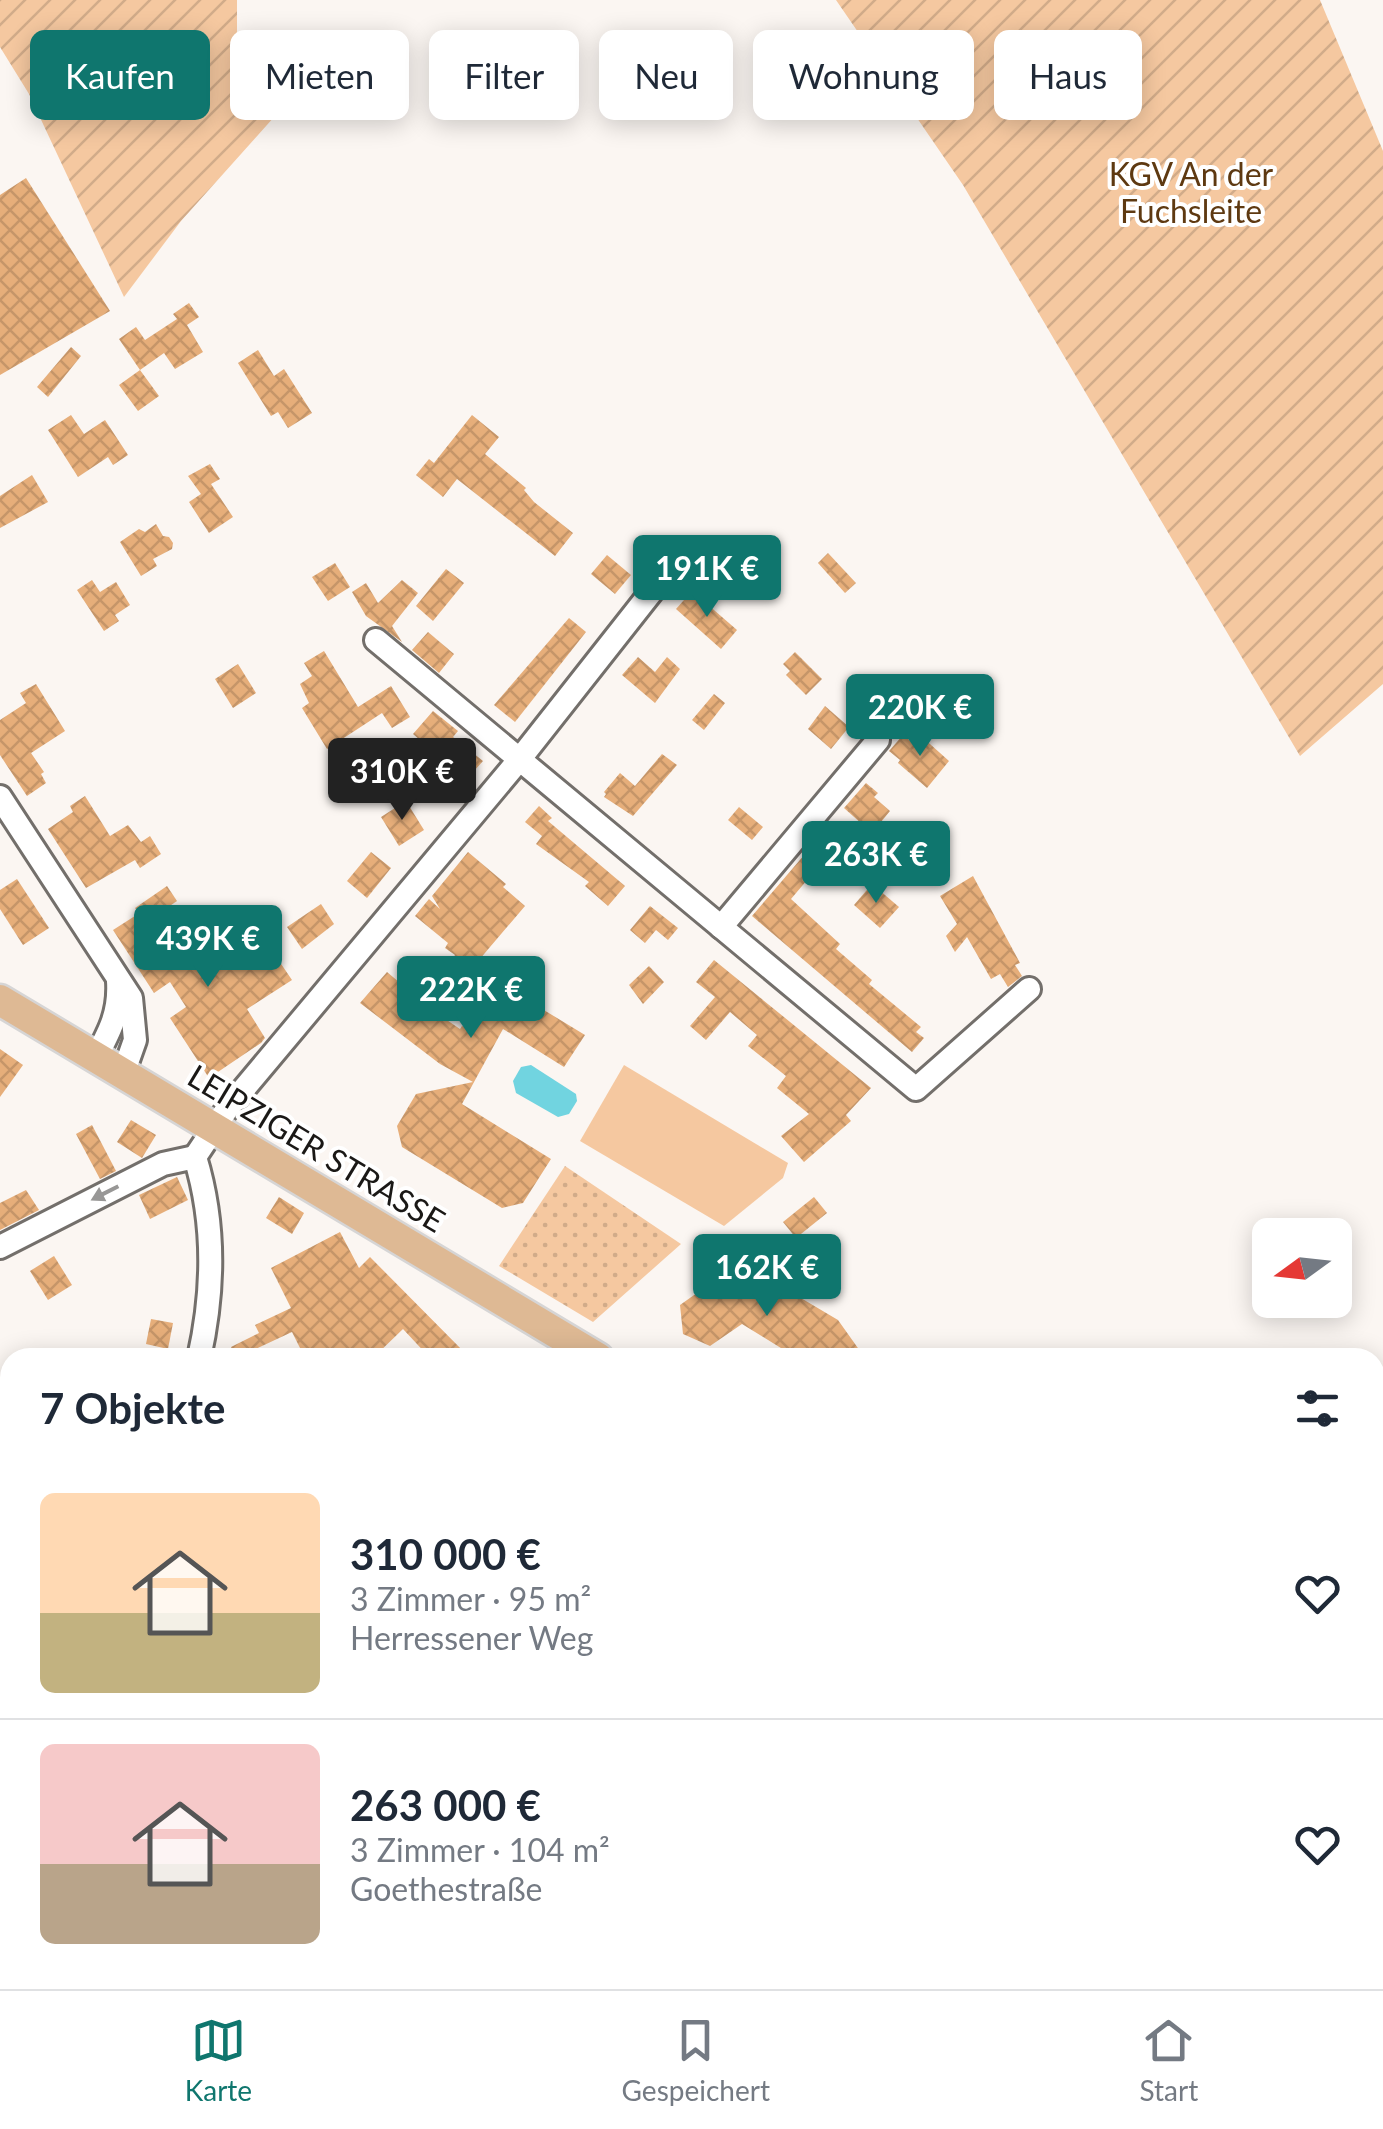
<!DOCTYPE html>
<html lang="de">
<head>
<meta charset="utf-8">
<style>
  body { margin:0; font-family:Lato,sans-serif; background:#f6f6f7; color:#1f2937; height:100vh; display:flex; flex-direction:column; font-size:38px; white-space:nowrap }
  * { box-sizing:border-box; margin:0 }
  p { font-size:32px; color:#747a83 }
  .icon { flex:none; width:55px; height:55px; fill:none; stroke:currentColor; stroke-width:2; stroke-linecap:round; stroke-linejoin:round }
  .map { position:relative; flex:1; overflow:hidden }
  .panel { position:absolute; left:0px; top:1348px; width:1385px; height:642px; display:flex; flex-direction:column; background:#fff; border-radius:30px 30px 0 0; box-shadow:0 5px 25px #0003 }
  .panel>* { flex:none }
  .guide { position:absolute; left:30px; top:30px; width:1325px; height:90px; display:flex; gap:20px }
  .needle { width:65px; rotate:255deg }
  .tools { position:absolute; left:1252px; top:1218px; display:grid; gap:20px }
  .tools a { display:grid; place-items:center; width:100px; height:100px; border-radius:15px; background:#fff; box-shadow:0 5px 25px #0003; font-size:50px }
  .price { position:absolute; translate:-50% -85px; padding:0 22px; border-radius:10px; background:#0f766e; color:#fff; font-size:32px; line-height:65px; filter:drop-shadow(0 2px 5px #0008) }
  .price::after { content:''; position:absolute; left:50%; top:60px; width:30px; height:22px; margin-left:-15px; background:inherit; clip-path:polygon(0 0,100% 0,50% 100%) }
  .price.on { background:#222; color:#fff }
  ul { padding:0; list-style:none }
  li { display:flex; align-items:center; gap:30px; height:250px; padding:0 40px }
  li+li { border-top:2px solid #e0e1e3 }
  li span { display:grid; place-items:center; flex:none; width:280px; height:200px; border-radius:15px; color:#555 }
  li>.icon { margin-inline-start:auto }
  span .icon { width:120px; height:120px; fill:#fffc; stroke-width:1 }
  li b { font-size:42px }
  h2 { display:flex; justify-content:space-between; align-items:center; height:120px; padding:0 40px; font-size:42px }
  .tag { padding:0 35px; border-radius:15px; background:#fff; box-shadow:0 5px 25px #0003; font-size:35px; line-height:90px }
  .tag.on { background:#0f766e; color:#fff }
  .menu { display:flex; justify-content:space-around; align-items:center; height:140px; border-top:2px solid #e0e1e3; background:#fff; font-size:28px; color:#747a83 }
  .menu a { display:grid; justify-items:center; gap:5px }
  .menu .on { color:#0f766e }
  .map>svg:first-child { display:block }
  .grass { fill:url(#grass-dots) }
  .garden { fill:url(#garden-furrows) }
  .pitch { fill:#f5c8a0 }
  .water { fill:#71d4e0 }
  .building { fill:url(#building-cross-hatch) }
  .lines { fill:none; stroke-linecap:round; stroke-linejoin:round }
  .minor-casing { stroke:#736f6b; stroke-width:28 }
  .major-casing { stroke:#d6d5d5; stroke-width:35 }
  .minor { stroke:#fff; stroke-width:22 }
  .major { stroke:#deb994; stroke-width:30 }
  .oneway { fill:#989796 }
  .labels { text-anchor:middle; stroke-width:8; stroke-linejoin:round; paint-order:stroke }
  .park-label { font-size:32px; fill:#5e3911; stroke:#fff }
  .street-label { font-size:32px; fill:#1a1816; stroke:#fff }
</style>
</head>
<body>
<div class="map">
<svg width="1383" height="1989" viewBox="0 0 1383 1989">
  <defs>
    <pattern id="grass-dots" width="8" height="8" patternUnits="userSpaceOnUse" patternTransform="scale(2.5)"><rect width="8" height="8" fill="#f5c8a0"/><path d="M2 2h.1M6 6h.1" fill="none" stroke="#d1ab89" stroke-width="1.8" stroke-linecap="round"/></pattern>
    <pattern id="garden-furrows" width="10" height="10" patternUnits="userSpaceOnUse" patternTransform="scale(2.5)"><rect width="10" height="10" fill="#f5c8a0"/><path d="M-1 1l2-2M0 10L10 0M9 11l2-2" fill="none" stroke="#d1ab89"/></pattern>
    <pattern id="building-cross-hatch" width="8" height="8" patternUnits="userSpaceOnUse" patternTransform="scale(2.5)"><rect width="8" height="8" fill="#e6ae7a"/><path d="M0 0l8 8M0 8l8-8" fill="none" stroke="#c59569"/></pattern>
  </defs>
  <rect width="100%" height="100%" fill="#fbf6f2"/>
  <polygon class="grass" points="565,1166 681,1244 593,1322 499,1266"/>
  <g class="garden">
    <polygon points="0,0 237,0 237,50 275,116 181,221 124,297 29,94 0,47"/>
    <polygon points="836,0 1320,0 1383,151 1383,684 1300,756 963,185"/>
  </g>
  <polygon class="pitch" points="624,1065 788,1163 783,1178 724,1226 580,1141"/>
  <polygon class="water" points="531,1065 576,1094 577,1101 569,1114 558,1117 516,1093 513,1081 521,1067"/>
  <g class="building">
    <polygon points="26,178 110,311 0,375 0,195"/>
    <polygon points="189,303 199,317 187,325 203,352 175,369 164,353 140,370 159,396 138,411 119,385 140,370 119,339 136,327 145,340 177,319 173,314"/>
    <polygon points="71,347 81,356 48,397 37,387"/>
    <polygon points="258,350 274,376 284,369 312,413 288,428 278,412 271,416 238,363"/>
    <polygon points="71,415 84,434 105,420 128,455 113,465 108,457 78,477 48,430"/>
    <polygon points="472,415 499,437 485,454 526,488 524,490 534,502 573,533 555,556 457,479 443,497 416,475 429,459 434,463"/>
    <polygon points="210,464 220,479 211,484 233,517 209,533 189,502 201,494 188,476"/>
    <polygon points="32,475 48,502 0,528 0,496"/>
    <polygon points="156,524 163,536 169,537 173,543 172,549 153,559 157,566 141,576 120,542 139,529 145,532"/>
    <polygon points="828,553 856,583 845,593 818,563"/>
    <polygon points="607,555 631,575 615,594 591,574"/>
    <polygon points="335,563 350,587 328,601 312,577"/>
    <polygon points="446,569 464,583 433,621 416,606"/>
    <polygon points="92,580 100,592 116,582 130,605 115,615 119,621 104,631 77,590"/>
    <polygon points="402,580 418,593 392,626 402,642 366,616 352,592 366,583 378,603"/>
    <polygon points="692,591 737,630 721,649 676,609"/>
    <polygon points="569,618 586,632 515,722 494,705"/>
    <polygon points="428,632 454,654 439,673 412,650"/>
    <polygon points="324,651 358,707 391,686 410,717 392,728 382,713 327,749 302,708 309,703 300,684 312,676 304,663"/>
    <polygon points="795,652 822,679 806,695 786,675 790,671 783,664"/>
    <polygon points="638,657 655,672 667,657 680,669 655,703 622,675"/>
    <polygon points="238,664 256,693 233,708 215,679"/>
    <polygon points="36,684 65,731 31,753 44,772 41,774 46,783 27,796 0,755 0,720 26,703 20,693"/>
    <polygon points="714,694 725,703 704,730 692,720"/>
    <polygon points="825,706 849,727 831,749 808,729"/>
    <polygon points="433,711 458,731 453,737 483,761 446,802 431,791 442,778 435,773 444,761 413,734"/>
    <polygon points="903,735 914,744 921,736 949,761 927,788 898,763 900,760 889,751"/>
    <polygon points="662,754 677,765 633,816 604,797 606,794 604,792 620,773 635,786"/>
    <polygon points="866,783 878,793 874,797 890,811 872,833 844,808"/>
    <polygon points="85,796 110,836 128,825 141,842 150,836 161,854 140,868 135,860 86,888 48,829 73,812 70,806"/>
    <polygon points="406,801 424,830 399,846 381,817"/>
    <polygon points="539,806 552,818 548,821 625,886 608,906 585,886 589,882 536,844 542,836 525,822"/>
    <polygon points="739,807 763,827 752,840 728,820"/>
    <polygon points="823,833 836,843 832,848 847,862 828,885 813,873 791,899 840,944 836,949 872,980 869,984 921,1027 916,1032 924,1038 912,1052 752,916"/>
    <polygon points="371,852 391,868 367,898 347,881"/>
    <polygon points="468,852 506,884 503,887 525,906 473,967 585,1035 564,1067 503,1029 462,1104 551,1159 523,1203 502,1208 402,1147 397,1126 416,1094 473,1082 440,1064 360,1003 387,972 412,993 410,995 460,1029 462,1026 465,1027 481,1002 441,978 455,955 445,948 448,943 415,916 429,899 440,909 432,896"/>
    <polygon points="973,876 1020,963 1015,965 1022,976 1008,987 1000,974 991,979 967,937 955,952 946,936 957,924 940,896"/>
    <polygon points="17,879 49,928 23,945 0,909 0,890"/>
    <polygon points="872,884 899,907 880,928 854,905"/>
    <polygon points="167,886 177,901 145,923 135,908"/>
    <polygon points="321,904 334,924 302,949 287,927"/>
    <polygon points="650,906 678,928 668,940 656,930 645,943 630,930"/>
    <polygon points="138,914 159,949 186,932 201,956 239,933 259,966 275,955 292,980 247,1009 265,1038 261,1043 209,1078 170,1018 186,1007 170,982 154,993 113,930"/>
    <polygon points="714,960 871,1088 846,1115 851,1121 804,1162 781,1136 809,1114 777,1088 786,1076 748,1046 757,1035 730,1012 706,1040 690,1026 715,997 696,982"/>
    <polygon points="649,966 664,982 643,1004 629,985"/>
    <polygon points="0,1049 23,1065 0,1097"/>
    <polygon points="131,1120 156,1135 142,1158 117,1142"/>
    <polygon points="92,1125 116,1171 100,1179 76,1134"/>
    <polygon points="177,1177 188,1200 150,1219 139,1195"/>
    <polygon points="26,1190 39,1210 0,1230 0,1203"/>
    <polygon points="279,1197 304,1213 292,1234 266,1218"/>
    <polygon points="814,1197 827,1213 796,1238 783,1222"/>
    <polygon points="340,1232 359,1268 370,1257 470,1358 430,1358 403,1329 373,1358 305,1358 292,1332 236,1358 231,1347 259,1333 255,1325 291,1308 271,1268"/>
    <polygon points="54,1256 72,1285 48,1300 30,1271"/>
    <polygon points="745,1265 838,1320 865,1358 797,1358 742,1324 710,1346 683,1334 680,1305 704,1288 724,1298"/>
    <polygon points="151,1319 173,1323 168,1349 146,1344"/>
  </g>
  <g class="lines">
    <defs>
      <g id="minor">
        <polyline points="376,640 916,1089 1029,989"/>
        <polyline points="0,797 131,998 135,1040 123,1074"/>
        <polyline points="721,927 878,740"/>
        <path d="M96,1057C110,1031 120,1012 118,981"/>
        <polyline points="0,1247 163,1164 195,1157"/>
        <path d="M199,1358C214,1291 215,1222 195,1157L227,1109L519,760L664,576"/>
        <polyline points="0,1507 10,1501"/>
        <polyline points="0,1634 10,1645"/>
        <polyline points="0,1757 10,1743"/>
        <polyline points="309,1980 317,1989"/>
        <polyline points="1073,1989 1088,1980"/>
      </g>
      <g id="major">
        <polyline points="0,1000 598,1358"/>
        <polyline points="1375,1824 1383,1829"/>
      </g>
    </defs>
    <use href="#minor" class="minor-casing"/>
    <use href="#major" class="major-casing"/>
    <use href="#minor" class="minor"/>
    <use href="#major" class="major"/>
  </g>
  <defs><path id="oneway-solid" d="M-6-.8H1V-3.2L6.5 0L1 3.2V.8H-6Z" transform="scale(2.5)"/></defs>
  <use class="oneway" href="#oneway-solid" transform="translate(105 1193) rotate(153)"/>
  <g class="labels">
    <g class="park-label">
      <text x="1191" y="186">KGV An der<tspan x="1191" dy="37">Fuchsleite</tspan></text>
    </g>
    <g class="street-label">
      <text transform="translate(316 1149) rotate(31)" y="11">LEIPZIGER STRASSE</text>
    </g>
  </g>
</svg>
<div class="tools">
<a><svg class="needle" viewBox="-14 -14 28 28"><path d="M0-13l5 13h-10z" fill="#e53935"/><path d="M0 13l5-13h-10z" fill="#747a83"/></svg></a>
</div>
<b class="price" style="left:707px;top:620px">191K €</b>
<b class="price" style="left:920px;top:759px">220K €</b>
<b class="price on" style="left:402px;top:823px">310K €</b>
<b class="price" style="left:876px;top:906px">263K €</b>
<b class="price" style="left:208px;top:990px">439K €</b>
<b class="price" style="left:471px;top:1041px">222K €</b>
<b class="price" style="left:767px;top:1319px">162K €</b>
<div class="guide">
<a class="tag on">Kaufen</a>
<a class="tag">Mieten</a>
<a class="tag">Filter</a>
<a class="tag">Neu</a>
<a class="tag">Wohnung</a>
<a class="tag">Haus</a>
</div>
<section class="panel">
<h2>7 Objekte<svg class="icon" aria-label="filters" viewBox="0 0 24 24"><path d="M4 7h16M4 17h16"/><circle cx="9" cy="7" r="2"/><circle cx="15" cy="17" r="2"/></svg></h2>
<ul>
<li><span style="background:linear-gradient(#ffd9b3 60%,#c2b280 0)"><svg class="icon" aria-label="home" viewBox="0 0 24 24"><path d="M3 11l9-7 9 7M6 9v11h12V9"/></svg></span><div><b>310 000 €</b><p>3 Zimmer · 95 m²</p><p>Herressener Weg</p></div><svg class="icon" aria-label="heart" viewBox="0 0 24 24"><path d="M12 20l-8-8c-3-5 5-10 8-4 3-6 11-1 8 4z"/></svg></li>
<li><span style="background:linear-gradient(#f6c9c9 60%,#b9a48a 0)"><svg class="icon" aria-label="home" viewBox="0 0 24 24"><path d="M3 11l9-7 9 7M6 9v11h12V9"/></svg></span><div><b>263 000 €</b><p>3 Zimmer · 104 m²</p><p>Goethestraße</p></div><svg class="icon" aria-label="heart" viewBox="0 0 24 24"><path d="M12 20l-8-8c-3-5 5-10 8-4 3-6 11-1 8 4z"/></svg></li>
</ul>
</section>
</div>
<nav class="menu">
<a class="on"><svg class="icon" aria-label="map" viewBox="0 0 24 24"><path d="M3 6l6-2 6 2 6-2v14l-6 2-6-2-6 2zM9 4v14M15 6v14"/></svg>Karte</a>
<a><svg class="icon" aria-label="saved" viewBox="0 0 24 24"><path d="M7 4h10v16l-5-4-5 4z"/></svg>Gespeichert</a>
<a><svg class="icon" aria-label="home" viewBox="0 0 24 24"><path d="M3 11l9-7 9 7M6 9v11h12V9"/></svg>Start</a>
</nav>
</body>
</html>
